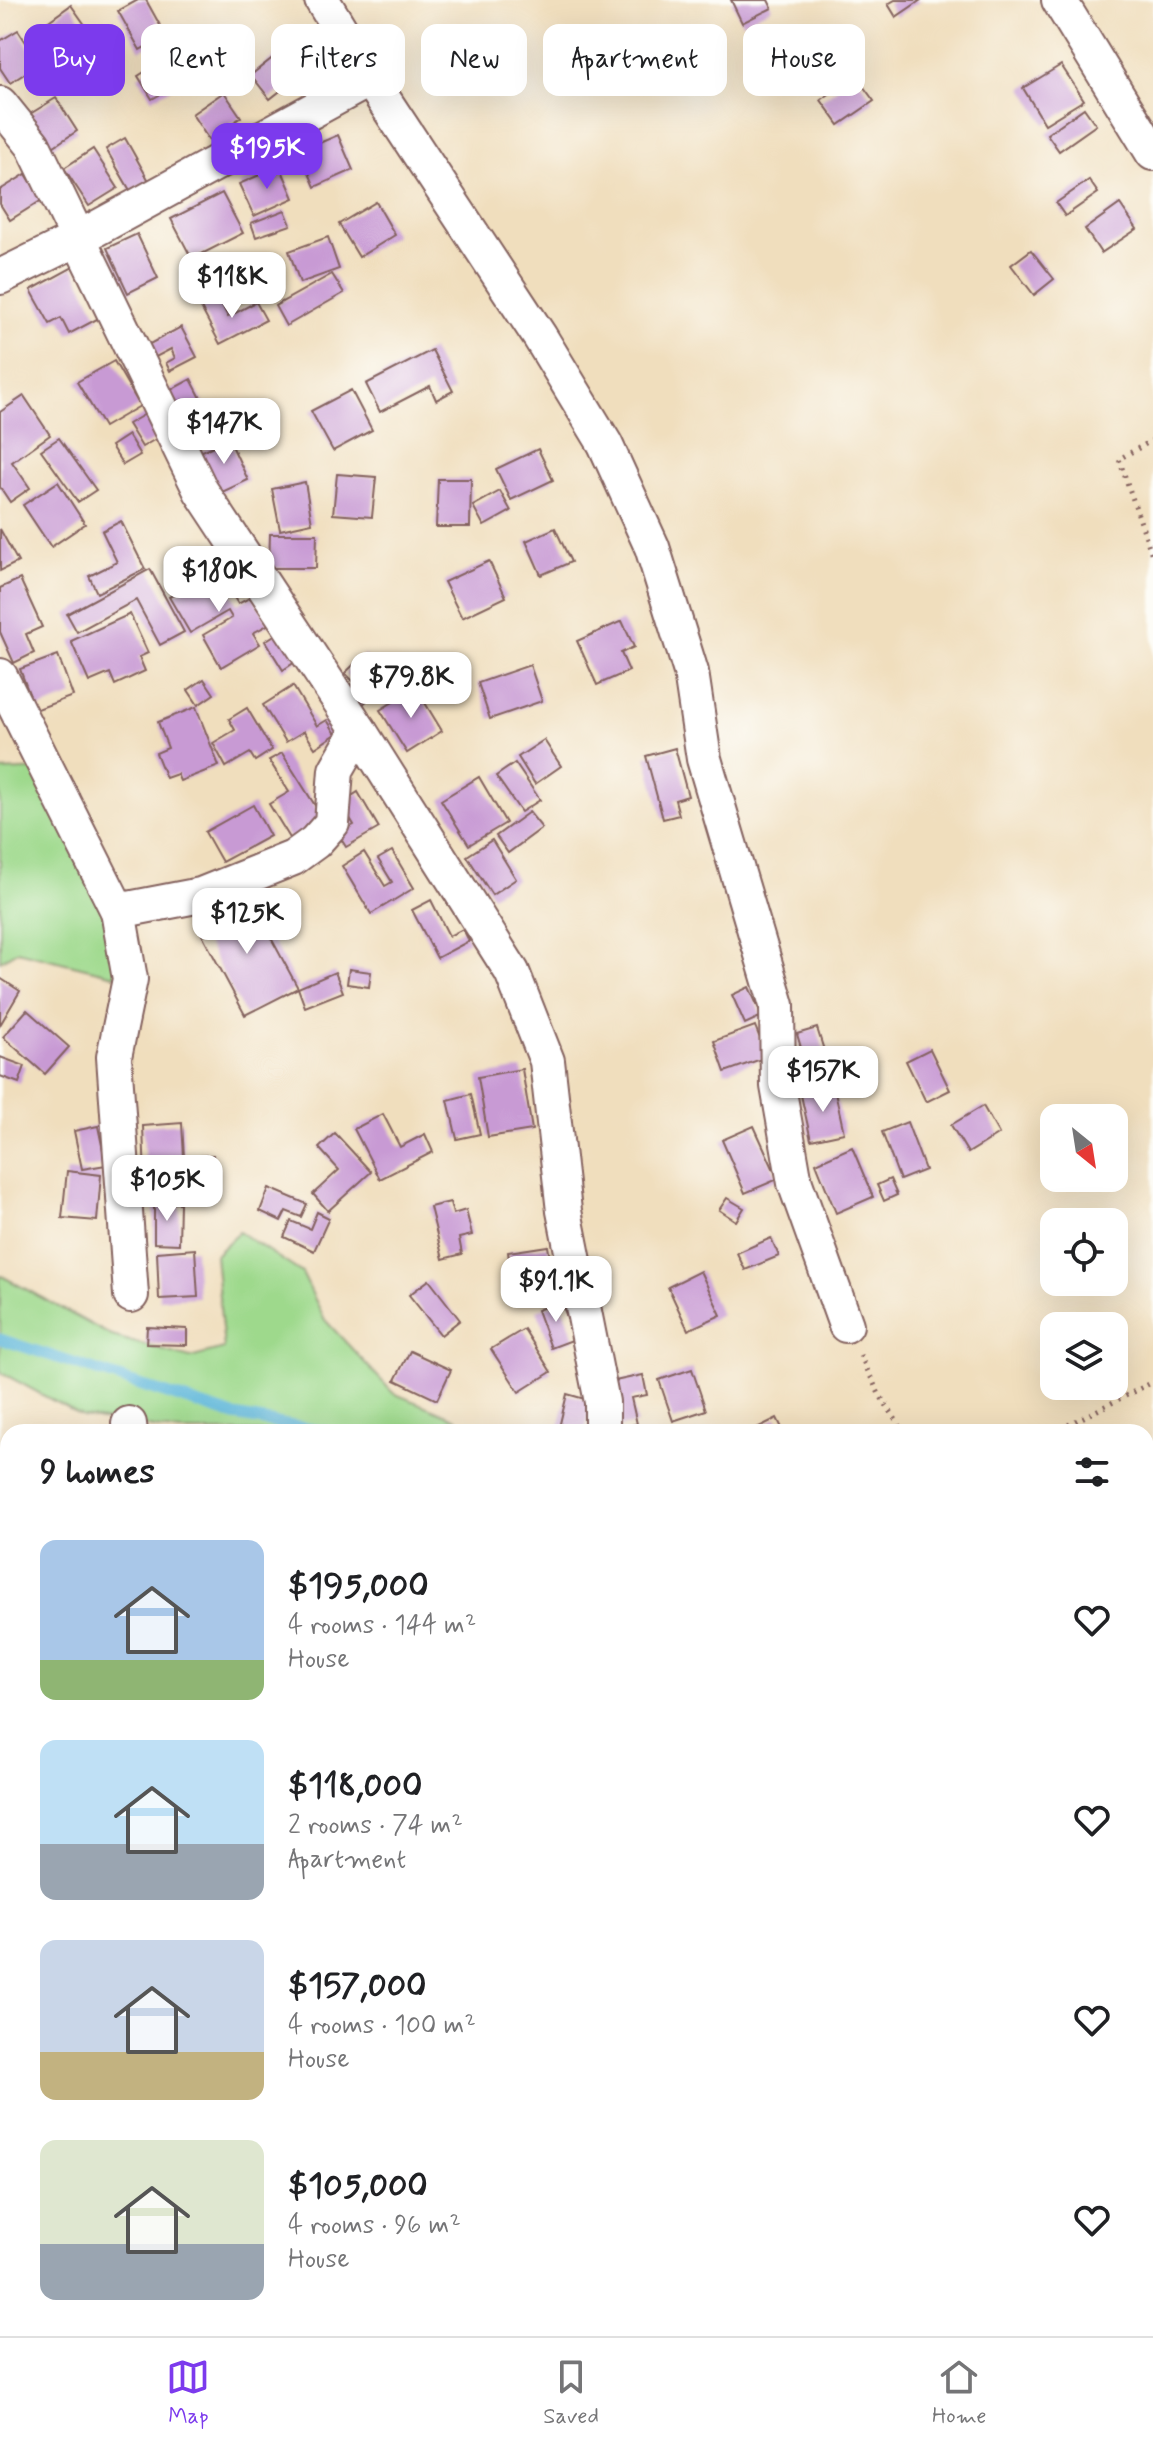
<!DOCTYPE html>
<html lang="en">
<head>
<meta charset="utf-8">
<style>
  body { margin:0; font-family:Mynerve,sans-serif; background:#f2f2f2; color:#202124; height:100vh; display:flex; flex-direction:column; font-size:30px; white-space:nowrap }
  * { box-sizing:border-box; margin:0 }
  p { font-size:26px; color:#757577 }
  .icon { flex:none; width:44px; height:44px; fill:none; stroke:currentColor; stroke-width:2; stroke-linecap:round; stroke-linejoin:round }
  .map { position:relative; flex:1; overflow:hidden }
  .sheet { position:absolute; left:0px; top:1424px; width:1154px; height:912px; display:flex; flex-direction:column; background:#fff; border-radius:24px 24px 0 0; box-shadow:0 8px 32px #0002 }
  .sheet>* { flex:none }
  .guide { position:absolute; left:24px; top:24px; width:1106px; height:72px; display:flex; gap:16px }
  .needle { width:52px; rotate:150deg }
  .tools { position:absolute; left:1040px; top:1104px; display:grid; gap:16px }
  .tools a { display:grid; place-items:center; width:88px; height:88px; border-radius:16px; background:#fff; box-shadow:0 8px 32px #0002; font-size:40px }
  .price { position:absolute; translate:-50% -68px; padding:0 18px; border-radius:16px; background:#fff; color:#222; font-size:26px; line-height:52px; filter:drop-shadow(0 2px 4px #0008) }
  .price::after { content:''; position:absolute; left:50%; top:48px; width:24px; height:18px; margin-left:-12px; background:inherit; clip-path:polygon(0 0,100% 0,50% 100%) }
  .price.active { background:#7c3aed; color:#fff }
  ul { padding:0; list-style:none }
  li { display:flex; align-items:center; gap:24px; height:200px; padding:0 40px }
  li span { display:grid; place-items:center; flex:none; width:224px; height:160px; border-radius:16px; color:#555 }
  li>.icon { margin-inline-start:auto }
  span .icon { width:96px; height:96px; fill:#fffc; stroke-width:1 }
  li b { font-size:34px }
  h2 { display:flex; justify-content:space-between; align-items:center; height:96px; padding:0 40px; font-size:34px }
  .pill { padding:0 28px; border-radius:16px; background:#fff; box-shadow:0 8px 32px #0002; font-size:28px; line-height:72px }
  .pill.active { background:#7c3aed; color:#fff }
  .dock { display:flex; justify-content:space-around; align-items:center; height:112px; border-top:2px solid #e0e0e0; background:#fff; font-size:22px; color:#757577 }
  .dock a { display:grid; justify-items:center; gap:4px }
  .dock .active { color:#7c3aed }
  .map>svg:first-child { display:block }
  .green { fill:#9ed98c; stroke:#747c5c; stroke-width:2 }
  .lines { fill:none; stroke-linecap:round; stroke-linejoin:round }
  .stream { stroke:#5bb6d9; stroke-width:11 }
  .building { fill:#c89ad4 }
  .street-casing { stroke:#84625e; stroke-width:38 }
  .secondary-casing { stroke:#84625e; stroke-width:48 }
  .path { stroke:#84625e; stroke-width:5; stroke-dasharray:2 6; stroke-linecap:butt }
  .street { stroke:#fff; stroke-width:34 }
  .secondary { stroke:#fff; stroke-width:44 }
</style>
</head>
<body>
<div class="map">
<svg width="1153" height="2336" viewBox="0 0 1153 2336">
  <rect width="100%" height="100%" fill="#fdfcf7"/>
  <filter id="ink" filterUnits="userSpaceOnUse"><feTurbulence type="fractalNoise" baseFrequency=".0125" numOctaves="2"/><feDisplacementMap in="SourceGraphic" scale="16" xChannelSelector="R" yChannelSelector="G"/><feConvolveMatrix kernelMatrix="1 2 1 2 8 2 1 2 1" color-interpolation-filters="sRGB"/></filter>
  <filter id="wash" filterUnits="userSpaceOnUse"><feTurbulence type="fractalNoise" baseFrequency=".006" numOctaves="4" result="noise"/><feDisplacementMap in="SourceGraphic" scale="32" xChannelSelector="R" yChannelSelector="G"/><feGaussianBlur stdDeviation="1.8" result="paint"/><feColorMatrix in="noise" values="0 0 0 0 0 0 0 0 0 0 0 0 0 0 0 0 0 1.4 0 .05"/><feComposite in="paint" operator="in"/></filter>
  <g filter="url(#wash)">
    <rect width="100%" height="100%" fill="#f0debd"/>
    <g class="green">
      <polygon points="47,769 130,979 17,951 0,961 0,771"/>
      <polygon points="239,1232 302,1273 325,1320 393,1393 489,1432 180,1432 83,1417 0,1372 0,1275 112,1336 190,1358 224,1349 215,1255"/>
      <polygon points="1146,1884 1153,1892 1153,2088 1146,2069"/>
    </g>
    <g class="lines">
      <g class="stream">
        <polyline points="0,1339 234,1416 328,1432"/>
        <polyline points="1146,2005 1153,2015"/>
      </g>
    </g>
    <g id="blocks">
      <g class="building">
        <polygon points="138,0 146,0 166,36 140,50 118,11"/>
        <polygon points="731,0 768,0 772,8 742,23"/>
        <polygon points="895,0 921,0 896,17 888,4"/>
        <polygon points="71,5 95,39 64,62 39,28"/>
        <polygon points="18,30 40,64 10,83 0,68 0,41"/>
        <polygon points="818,31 835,57 802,78 785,53"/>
        <polygon points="289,45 308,69 270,99 251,75"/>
        <polygon points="175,53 189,78 152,99 138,76"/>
        <polygon points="1061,65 1084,100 1045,124 1023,88"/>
        <polygon points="855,75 874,101 839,125 821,100"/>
        <polygon points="224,92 241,117 209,140 192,114"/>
        <polygon points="56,98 77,131 51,148 30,114"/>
        <polygon points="1084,108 1096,125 1059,151 1047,134"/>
        <polygon points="338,135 353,170 315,187 303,159 314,155 310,147"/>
        <polygon points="125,138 149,181 131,192 106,149"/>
        <polygon points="93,149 118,188 89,206 64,168"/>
        <polygon points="280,166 294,198 254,216 239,184"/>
        <polygon points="26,174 42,200 10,220 0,204 0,190"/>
        <polygon points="1089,180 1098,193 1065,216 1056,203"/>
        <polygon points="222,193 243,233 192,259 171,219"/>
        <polygon points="376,202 395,235 359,257 339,224"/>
        <polygon points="1120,204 1137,229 1101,253 1085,229"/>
        <polygon points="285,210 291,225 256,237 251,223"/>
        <polygon points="137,234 158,278 128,293 107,248"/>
        <polygon points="328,237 339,269 300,283 289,251"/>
        <polygon points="1031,250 1054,279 1034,295 1011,265"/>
        <polygon points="73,267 99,318 69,334 61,318 50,324 31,290"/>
        <polygon points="332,274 344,293 286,326 275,306"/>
        <polygon points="219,299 228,317 256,302 266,320 220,344 201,308"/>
        <polygon points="181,327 197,357 170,371 166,363 175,358 171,349 150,360 144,347"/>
        <polygon points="432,350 453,391 436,400 430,386 380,412 366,384"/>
        <polygon points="114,361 140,406 104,427 77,382"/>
        <polygon points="191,379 213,421 189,434 167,392"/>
        <polygon points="351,390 372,430 333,451 311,411"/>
        <polygon points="24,396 50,435 12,462 30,488 10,502 0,487 0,412"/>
        <polygon points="147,413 161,436 142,447 128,424"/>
        <polygon points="128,435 140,455 123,465 111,446"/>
        <polygon points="59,438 96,490 78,502 41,450"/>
        <polygon points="229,439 248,480 220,493 200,452"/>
        <polygon points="538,449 553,480 511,500 496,469"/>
        <polygon points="337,474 376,477 372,517 333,514"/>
        <polygon points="438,479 471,479 470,527 436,527"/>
        <polygon points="58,482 85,524 51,547 23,505"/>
        <polygon points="305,482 312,523 280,530 272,489"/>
        <polygon points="500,491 511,511 484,526 473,506"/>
        <polygon points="121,521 145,569 97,593 89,576 117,562 102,531"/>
        <polygon points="555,528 571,562 541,575 526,541"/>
        <polygon points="0,529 18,562 0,571"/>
        <polygon points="270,534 317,534 316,568 269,568"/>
        <polygon points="489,561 506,597 462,618 444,582"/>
        <polygon points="213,562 238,604 253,596 269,624 253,633 260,644 221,667 203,635 232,618 228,611 190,633 169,597 186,588 181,580"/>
        <polygon points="150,569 184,632 160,645 136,600 77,632 67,614"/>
        <polygon points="20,579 42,627 26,634 34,653 14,663 0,632 0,588"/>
        <polygon points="130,614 148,653 139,657 145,671 115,685 110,673 89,682 71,641"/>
        <polygon points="622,621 634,647 621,653 629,671 597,685 577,641"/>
        <polygon points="281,631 298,660 283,670 265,641"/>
        <polygon points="58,655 73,696 35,710 20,669"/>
        <polygon points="364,655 388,681 360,707 345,691 355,683 345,673"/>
        <polygon points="530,665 542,701 490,719 478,683"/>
        <polygon points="204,679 214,694 198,705 188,690"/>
        <polygon points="293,686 317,726 327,720 336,734 315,748 304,731 286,742 263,705"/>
        <polygon points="416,688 442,731 407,753 380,710"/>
        <polygon points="196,707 219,766 180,781 177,774 166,778 156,753 168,748 158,722"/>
        <polygon points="247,708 272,750 255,761 250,753 226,767 213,743 235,730 229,719"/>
        <polygon points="544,740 561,766 535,784 518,757"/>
        <polygon points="675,748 688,796 675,800 679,815 663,819 646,756"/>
        <polygon points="282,753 326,823 293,843 269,804 289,792 269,760"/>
        <polygon points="515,763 540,800 521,812 496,776"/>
        <polygon points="479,777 506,823 469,845 441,800"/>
        <polygon points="358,792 379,828 346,847 338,834 354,825 341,803"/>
        <polygon points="253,805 270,836 222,862 205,832"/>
        <polygon points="529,812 542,828 508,853 496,836"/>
        <polygon points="492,840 516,879 492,895 467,856"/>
        <polygon points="392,851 414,888 371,914 342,866 364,852 385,886 392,882 378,859"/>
        <polygon points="249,897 298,988 245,1015 197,925"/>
        <polygon points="431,900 449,936 463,929 469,941 437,958 412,910"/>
        <polygon points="349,969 371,972 369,987 347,984"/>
        <polygon points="335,972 343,992 305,1007 298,988"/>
        <polygon points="0,978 20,991 0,1025"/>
        <polygon points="749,987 762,1016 745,1024 732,995"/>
        <polygon points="27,1010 69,1047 45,1074 3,1037"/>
        <polygon points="755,1026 767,1057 725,1072 714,1041"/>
        <polygon points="817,1028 832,1076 811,1082 797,1034"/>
        <polygon points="930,1049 950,1090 926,1102 906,1061"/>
        <polygon points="0,1057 25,1066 19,1083 0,1076"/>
        <polygon points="522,1069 532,1130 488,1137 478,1077"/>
        <polygon points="834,1087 844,1133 811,1140 801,1095"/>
        <polygon points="471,1094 480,1134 457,1139 448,1100"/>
        <polygon points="983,1106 999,1134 968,1153 951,1125"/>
        <polygon points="383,1114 400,1147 425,1134 433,1152 380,1179 354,1129"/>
        <polygon points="907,1122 925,1170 900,1180 882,1132"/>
        <polygon points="182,1123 184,1157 213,1155 213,1176 145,1179 143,1126"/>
        <polygon points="98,1126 106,1165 82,1169 74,1131"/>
        <polygon points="754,1126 778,1179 745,1193 722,1140"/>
        <polygon points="335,1133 371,1172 328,1211 313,1194 339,1170 319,1148"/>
        <polygon points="852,1147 873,1197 836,1213 816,1163"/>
        <polygon points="67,1171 101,1175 97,1221 62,1218"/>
        <polygon points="890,1179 897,1195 884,1201 877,1185"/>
        <polygon points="269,1188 307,1204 301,1217 286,1211 281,1221 260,1211"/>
        <polygon points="727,1198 744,1208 736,1221 719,1210"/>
        <polygon points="450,1202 453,1214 466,1210 472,1235 459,1238 462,1254 443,1259 430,1207"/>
        <polygon points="154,1203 180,1203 179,1244 154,1243"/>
        <polygon points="317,1212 329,1218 314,1251 284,1237 291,1221 310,1229"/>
        <polygon points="771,1238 779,1256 745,1270 737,1253"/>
        <polygon points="548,1246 556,1296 515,1302 508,1252"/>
        <polygon points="195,1249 198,1297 159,1299 157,1252"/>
        <polygon points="700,1271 721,1315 688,1330 668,1287"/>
        <polygon points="429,1280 460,1320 441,1335 409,1295"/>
        <polygon points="561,1301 575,1339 551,1348 537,1310"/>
        <polygon points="147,1327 187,1329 187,1345 146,1344"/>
        <polygon points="524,1329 551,1372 519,1392 491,1349"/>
        <polygon points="410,1351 451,1370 437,1400 395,1380"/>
        <polygon points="692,1369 706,1410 673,1421 659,1380"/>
        <polygon points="643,1375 647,1395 631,1398 637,1424 620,1427 610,1382"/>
        <polygon points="567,1394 592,1401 585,1432 558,1432"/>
        <polygon points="777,1418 784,1432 757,1432 755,1429"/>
        <polygon points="8,1767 8,1820 4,1822 0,1813 0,1770"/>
        <polygon points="8,1836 8,1888 0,1869 0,1839"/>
        <polygon points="1149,2133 1153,2140 1153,2173 1146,2177 1146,2134"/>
        <polygon points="1146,2192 1153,2193 1153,2232 1146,2231"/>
        <polygon points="143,2328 184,2328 185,2331 176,2336 147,2336"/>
        <polygon points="390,2328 460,2328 447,2336 395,2336"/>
        <polygon points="877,2328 899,2328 900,2336 877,2336"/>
        <polygon points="949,2328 988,2328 990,2336 952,2336"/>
        <polygon points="1030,2328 1087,2328 1090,2336 1032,2336"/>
      </g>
    </g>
  </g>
  <g filter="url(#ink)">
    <use href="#blocks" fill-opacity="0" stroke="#84625e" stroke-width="2"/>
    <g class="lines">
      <defs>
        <g id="street">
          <polyline points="322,0 370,79 540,337 605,444 652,547 691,672 704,759 777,1005 778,1086 795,1183 846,1325"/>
          <polyline points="1059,0 1153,153"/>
          <polyline points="0,104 33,145 201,491 359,730 512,972 547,1061 564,1211 602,1402 602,1432"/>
          <polyline points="0,277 79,238 370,79"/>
          <polyline points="0,676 118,911 130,979 114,1057 131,1295"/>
          <polyline points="118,911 201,895 293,858 315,842 332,823 336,770 359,730"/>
          <polyline points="129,1424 130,1432"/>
          <polyline points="1146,2282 1153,2291"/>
          <polyline points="368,2328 372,2336"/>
          <polyline points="769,2328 773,2336"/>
          <polyline points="1128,2336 1153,2325"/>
        </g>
        <g id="secondary">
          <polyline points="0,2130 8,2148"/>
          <polyline points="65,2328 67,2336"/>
        </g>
      </defs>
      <use href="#street" class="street-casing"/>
      <use href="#secondary" class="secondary-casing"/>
      <g class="path">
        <polyline points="1153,440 1119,459 1153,558"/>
        <polyline points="860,1355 879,1394 904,1432"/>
        <polyline points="1054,1432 1153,1382"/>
        <polyline points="1146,1871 1148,1874 1153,1871"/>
      </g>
      <use href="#street" class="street"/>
      <use href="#secondary" class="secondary"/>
    </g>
  </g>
</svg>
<div class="tools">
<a><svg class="needle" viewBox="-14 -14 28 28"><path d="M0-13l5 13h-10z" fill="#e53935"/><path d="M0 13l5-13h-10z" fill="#757577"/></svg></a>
<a><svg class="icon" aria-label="locate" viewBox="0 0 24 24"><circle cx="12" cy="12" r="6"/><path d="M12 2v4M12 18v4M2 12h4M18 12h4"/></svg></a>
<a><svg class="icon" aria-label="layers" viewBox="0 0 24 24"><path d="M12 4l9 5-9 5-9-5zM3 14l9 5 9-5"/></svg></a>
</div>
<b class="price active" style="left:267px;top:191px">$195K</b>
<b class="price" style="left:232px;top:320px">$118K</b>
<b class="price" style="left:224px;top:466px">$147K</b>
<b class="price" style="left:219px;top:614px">$180K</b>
<b class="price" style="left:411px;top:720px">$79.8K</b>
<b class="price" style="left:247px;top:956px">$125K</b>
<b class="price" style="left:823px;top:1114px">$157K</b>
<b class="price" style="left:167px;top:1223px">$105K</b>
<b class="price" style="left:556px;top:1324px">$91.1K</b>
<div class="guide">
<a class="pill active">Buy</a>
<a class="pill">Rent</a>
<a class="pill">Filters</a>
<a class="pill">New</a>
<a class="pill">Apartment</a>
<a class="pill">House</a>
</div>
<section class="sheet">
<h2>9 homes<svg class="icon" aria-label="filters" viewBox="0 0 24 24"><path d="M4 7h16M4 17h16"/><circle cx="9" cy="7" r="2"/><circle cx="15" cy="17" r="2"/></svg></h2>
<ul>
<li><span style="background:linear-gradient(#a9c7e8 75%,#8fb573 0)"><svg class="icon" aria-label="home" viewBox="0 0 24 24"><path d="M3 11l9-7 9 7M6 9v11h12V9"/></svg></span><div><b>$195,000</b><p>4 rooms · 144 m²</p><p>House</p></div><svg class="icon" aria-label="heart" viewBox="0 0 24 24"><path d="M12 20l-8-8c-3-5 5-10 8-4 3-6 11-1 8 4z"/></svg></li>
<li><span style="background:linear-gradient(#bfe0f5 65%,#9aa5b1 0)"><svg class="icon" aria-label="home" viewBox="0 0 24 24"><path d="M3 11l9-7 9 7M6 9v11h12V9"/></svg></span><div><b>$118,000</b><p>2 rooms · 74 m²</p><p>Apartment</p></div><svg class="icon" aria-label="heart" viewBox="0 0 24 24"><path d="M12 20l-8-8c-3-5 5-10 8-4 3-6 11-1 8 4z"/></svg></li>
<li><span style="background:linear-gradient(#c9d6e8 70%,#c2b280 0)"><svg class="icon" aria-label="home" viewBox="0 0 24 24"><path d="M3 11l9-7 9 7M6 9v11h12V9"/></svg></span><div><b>$157,000</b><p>4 rooms · 100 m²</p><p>House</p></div><svg class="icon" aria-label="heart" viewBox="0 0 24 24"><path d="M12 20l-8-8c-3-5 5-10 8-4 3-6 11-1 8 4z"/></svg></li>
<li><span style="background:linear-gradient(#dfe7d0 65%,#9aa5b1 0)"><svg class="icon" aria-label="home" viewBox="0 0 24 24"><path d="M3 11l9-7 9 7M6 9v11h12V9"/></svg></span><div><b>$105,000</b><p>4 rooms · 96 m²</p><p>House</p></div><svg class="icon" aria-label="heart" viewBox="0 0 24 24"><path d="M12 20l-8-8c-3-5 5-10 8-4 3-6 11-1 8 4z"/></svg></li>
</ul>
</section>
</div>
<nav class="dock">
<a class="active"><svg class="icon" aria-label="map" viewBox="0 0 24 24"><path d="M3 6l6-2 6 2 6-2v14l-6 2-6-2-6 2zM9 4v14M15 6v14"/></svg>Map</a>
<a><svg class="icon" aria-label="saved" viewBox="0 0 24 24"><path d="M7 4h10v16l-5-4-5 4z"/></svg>Saved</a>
<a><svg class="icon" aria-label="home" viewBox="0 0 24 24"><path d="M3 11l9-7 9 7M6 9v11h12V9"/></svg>Home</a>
</nav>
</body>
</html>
